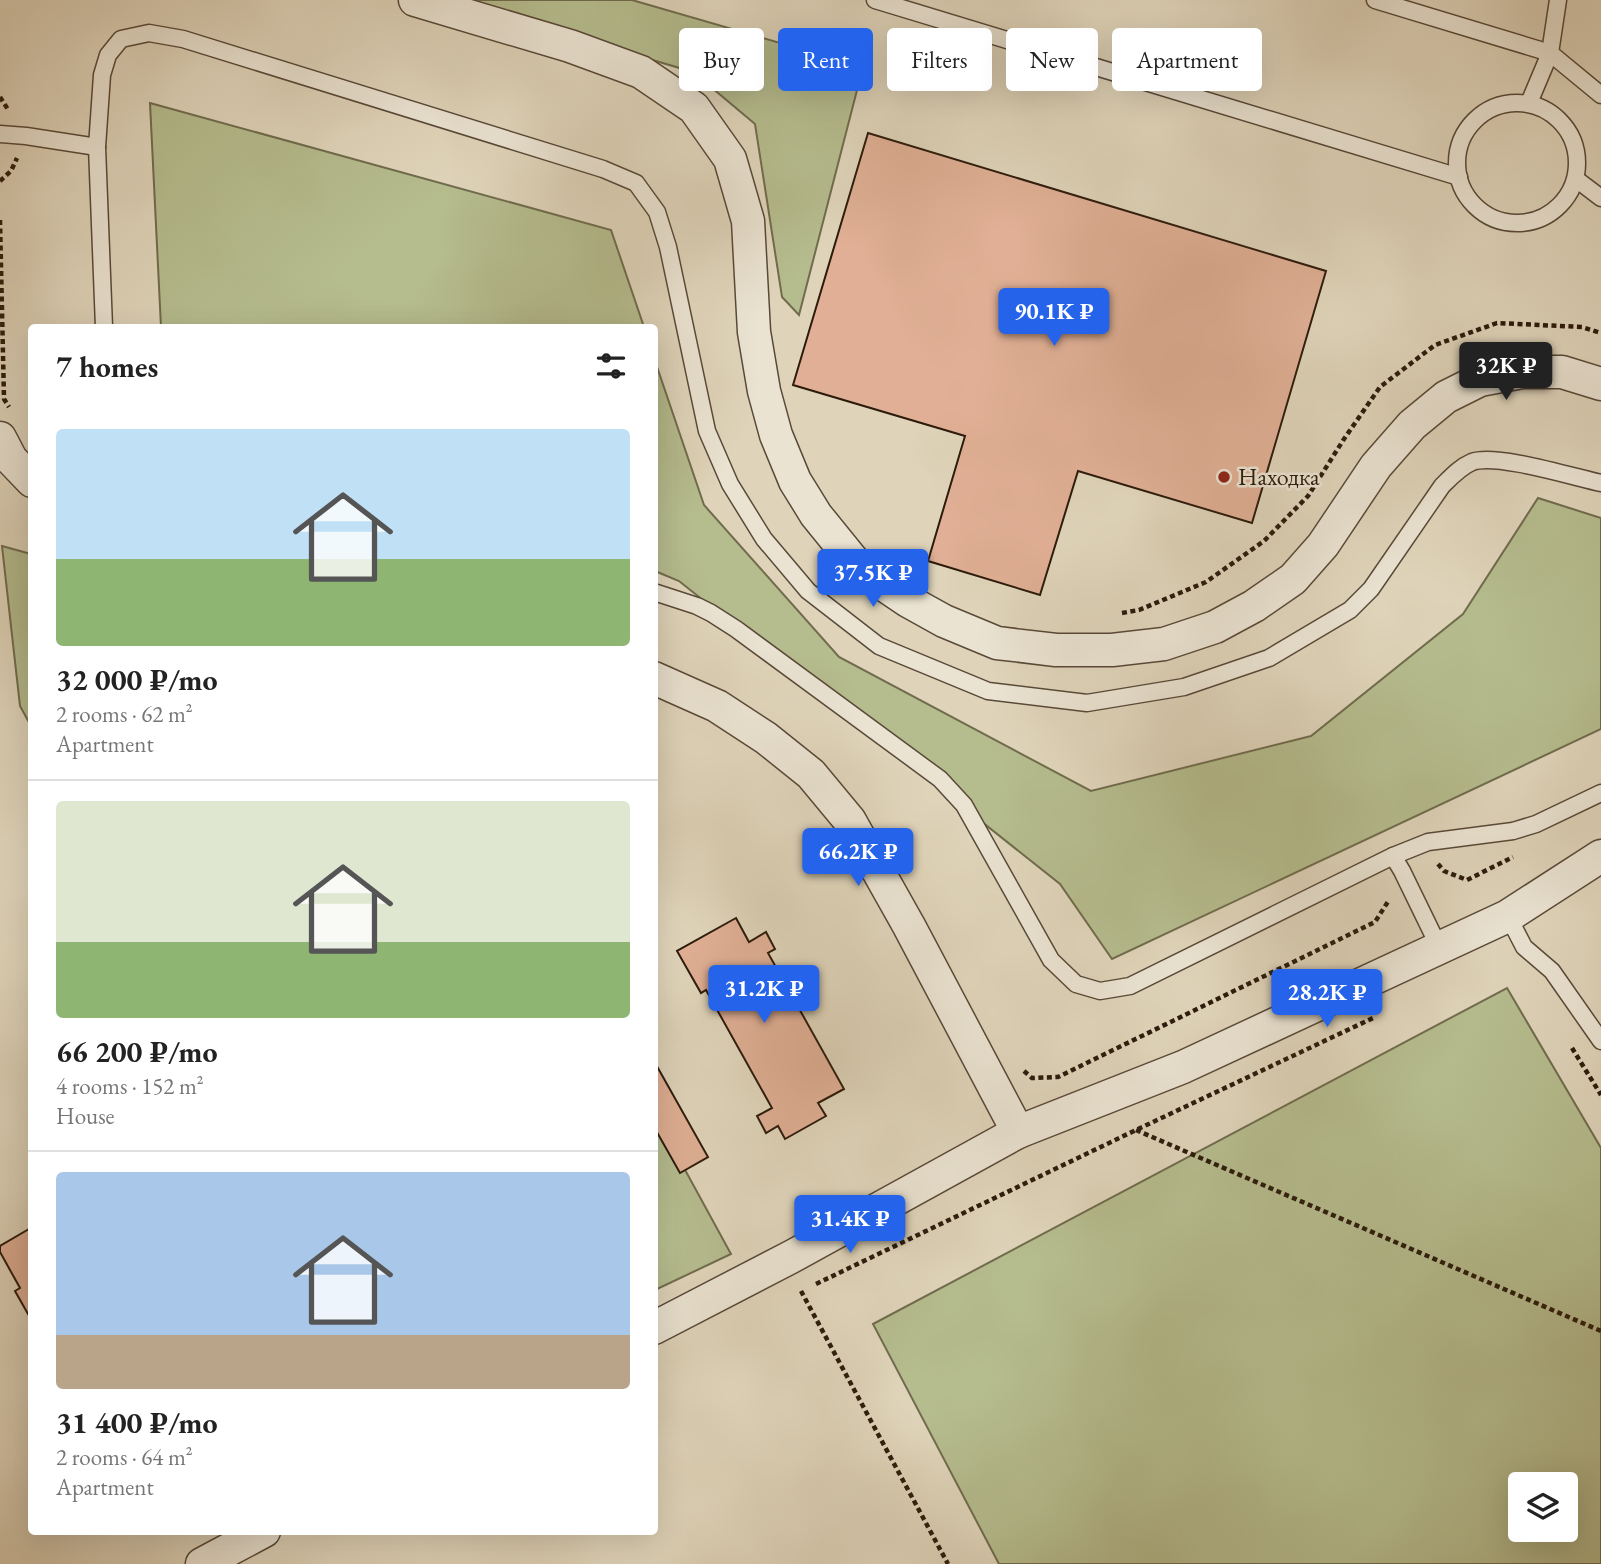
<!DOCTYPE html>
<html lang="en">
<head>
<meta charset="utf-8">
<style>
  body { margin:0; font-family:"EB Garamond",serif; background:#f2f2f2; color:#222; height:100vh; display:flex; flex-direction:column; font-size:26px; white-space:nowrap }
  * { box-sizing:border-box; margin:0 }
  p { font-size:23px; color:#767676 }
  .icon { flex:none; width:38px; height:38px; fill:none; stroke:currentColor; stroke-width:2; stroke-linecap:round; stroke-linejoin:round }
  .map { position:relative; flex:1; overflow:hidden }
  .side { position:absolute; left:28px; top:324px; width:630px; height:1211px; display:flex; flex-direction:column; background:#fff; border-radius:7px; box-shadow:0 7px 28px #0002 }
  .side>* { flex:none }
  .top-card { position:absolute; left:679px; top:28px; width:665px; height:63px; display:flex; gap:14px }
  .fabs { position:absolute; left:1508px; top:1472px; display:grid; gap:14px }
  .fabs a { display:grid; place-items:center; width:70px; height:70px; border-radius:7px; background:#fff; box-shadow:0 7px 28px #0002; font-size:35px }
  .price { position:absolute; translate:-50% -60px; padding:0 16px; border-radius:7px; background:#2563eb; color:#fff; font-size:23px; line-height:46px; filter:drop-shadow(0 2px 4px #0008) }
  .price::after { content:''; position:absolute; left:50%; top:42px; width:21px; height:16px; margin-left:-10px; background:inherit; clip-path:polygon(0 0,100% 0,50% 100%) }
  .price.current { background:#222; color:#fff }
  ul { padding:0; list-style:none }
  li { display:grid; align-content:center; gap:14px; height:371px; padding:0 28px }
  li+li { border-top:2px solid #e0e0e0 }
  li span { display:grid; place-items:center; height:217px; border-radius:7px; color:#555 }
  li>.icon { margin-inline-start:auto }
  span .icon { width:126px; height:126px; fill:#fffc; stroke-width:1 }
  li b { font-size:30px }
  h2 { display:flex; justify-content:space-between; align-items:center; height:84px; padding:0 28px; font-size:30px }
  .tag { padding:0 24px; border-radius:7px; background:#fff; box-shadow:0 7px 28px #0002; font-size:24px; line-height:63px }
  .tag.current { background:#2563eb; color:#fff }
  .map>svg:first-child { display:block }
  .green { fill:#b5bc8e; stroke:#706c4d; stroke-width:2; fill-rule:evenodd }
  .building { fill:#e0af95; stroke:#2c1b0c; stroke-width:2 }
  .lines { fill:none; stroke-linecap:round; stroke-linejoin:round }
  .service-casing { stroke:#594938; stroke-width:19 }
  .minor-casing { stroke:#594938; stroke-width:35 }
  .path { stroke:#2c1b0c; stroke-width:4.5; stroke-dasharray:5 3.5; stroke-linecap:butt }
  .service { stroke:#eae3d2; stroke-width:16 }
  .minor { stroke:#eae3d2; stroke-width:32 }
  .poi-dot { fill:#8f2418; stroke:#eae3d2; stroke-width:2.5 }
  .labels { text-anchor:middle; stroke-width:5; stroke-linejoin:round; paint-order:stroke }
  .poi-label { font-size:24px; fill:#2c1b0c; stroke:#eae3d2; text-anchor:start }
</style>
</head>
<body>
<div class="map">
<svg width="1601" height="1564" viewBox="0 0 1601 1564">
  <rect width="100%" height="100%" fill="#dfd4ba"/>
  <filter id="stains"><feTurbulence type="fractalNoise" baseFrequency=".00286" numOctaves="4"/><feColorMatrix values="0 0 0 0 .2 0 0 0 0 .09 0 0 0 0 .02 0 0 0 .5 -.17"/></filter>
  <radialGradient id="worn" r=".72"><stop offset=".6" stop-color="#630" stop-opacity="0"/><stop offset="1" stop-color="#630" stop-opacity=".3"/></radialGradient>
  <g class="green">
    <polygon points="449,0 632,0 863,67 799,315 782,297 755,124 693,72"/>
    <polygon points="150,103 611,230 644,327 161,327"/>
    <polygon points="654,358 704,505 839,657 1091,791 1311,736 1463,614 1538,498 1601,518 1601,729 1112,959 1060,884 679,581 655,571"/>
    <polygon points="2,546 31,554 31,726 20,706"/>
    <path d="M1507,988L1601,1148V1564H999L873,1324ZM1521,1484H1566V1530H1521Z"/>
    <polygon points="654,1113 731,1254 655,1290 654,1290"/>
  </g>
  <g class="building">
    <polygon points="868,133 1326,271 1252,523 1078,471 1040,595 928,561 965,436 793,385"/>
    <polygon points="736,918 749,942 766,932 775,949 768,953 844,1089 818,1103 826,1116 785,1139 778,1126 766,1133 757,1116 772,1108 706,990 701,993 677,951"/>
    <polygon points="654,1061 708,1157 680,1173 654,1127"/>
    <polygon points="29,1229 32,1233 32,1321 15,1291 20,1288 0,1252 0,1246"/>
  </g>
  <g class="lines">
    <defs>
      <g id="service">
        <polyline points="875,0 1459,177"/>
        <polyline points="1375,0 1550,53 1601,95"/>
        <polyline points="1529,103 1550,53 1558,0"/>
        <circle cx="1517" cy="163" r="60"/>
        <polyline points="0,134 26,136 97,147"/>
        <polyline points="1576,179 1601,198"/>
        <path d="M104,327L97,147L102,75L108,55L121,39L149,33L183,39L603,169L636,183L657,212L668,247L707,431L730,484L764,539L808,591L879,646L988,691L1087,703L1184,687L1269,658L1350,610L1371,589L1442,486C1451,477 1460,467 1472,462C1496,453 1573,477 1601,483"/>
        <polyline points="654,592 697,606 711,613 736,629 940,779 964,805 1051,960 1076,984 1100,991 1130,986 1393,856 1428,842 1513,831 1536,824 1601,793"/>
        <polyline points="1393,856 1402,871 1439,947"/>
        <polyline points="1508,916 1524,947 1552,971 1601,1041"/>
      </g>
      <g id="minor">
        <polyline points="415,0 570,46 641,72 694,108 730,159 748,221 754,332 764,391 776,435 795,481 816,515 859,568 908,601 944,621 997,643 1056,650 1112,650 1164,644 1215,627 1254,606 1293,579 1323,545 1376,466 1412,425 1446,397 1480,380 1522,372 1562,372 1601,384"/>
        <polyline points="0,438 11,459 32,481"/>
        <polyline points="654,678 717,706 766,738 811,774 850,821 909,926 1018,1132"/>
        <polyline points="654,1328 791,1257 1018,1132 1183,1067 1508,916 1601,856"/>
        <polyline points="202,1564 264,1531"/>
      </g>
    </defs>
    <use href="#service" class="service-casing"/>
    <use href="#minor" class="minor-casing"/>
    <g class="path">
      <polyline points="0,97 9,111"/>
      <polyline points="0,181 11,171 17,158"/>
      <polyline points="0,220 4,399 9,407"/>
      <polyline points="1122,613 1139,610 1206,582 1264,541 1308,496 1344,439 1380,387 1435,345 1497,323 1582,327 1601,333"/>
      <polyline points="1438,864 1444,871 1467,880 1513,857"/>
      <polyline points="1572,1048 1601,1095"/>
      <polyline points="1024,1071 1032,1078 1058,1077 1375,922 1389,900"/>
      <polyline points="1136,1130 1601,1331"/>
      <polyline points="816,1284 1136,1130 1373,1018"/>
      <polyline points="801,1291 948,1564"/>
    </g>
    <use href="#service" class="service"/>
    <use href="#minor" class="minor"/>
  </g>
  <circle class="poi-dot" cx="1224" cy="477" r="7"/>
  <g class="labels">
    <g class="poi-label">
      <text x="1238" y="485">Находка</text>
    </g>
  </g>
  <rect width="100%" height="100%" filter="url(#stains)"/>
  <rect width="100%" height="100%" fill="url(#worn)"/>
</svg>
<div class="fabs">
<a><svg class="icon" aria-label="layers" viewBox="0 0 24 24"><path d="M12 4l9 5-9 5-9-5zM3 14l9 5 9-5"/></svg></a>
</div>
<b class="price" style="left:1054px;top:348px">90.1K ₽</b>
<b class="price current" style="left:1506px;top:402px">32K ₽</b>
<b class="price" style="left:873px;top:609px">37.5K ₽</b>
<b class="price" style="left:858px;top:888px">66.2K ₽</b>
<b class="price" style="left:764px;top:1025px">31.2K ₽</b>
<b class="price" style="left:1327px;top:1029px">28.2K ₽</b>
<b class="price" style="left:850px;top:1255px">31.4K ₽</b>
<div class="top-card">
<a class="tag">Buy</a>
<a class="tag current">Rent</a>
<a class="tag">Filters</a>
<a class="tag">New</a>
<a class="tag">Apartment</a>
</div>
<section class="side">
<h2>7 homes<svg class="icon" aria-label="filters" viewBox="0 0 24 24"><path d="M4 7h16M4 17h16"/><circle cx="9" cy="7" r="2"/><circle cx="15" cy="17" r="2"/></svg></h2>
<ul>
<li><span style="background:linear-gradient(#bfe0f5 60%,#8fb573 0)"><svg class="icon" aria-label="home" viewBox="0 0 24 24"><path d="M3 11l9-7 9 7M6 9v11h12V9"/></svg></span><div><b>32 000 ₽/mo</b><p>2 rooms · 62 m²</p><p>Apartment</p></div></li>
<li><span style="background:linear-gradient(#dfe7d0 65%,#8fb573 0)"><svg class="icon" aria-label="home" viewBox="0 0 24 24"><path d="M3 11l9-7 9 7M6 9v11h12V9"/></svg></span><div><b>66 200 ₽/mo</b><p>4 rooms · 152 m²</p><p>House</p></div></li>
<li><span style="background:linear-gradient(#a9c7e8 75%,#b9a48a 0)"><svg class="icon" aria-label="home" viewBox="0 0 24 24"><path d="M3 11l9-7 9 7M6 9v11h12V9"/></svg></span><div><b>31 400 ₽/mo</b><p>2 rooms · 64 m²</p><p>Apartment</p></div></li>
</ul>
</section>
</div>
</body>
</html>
